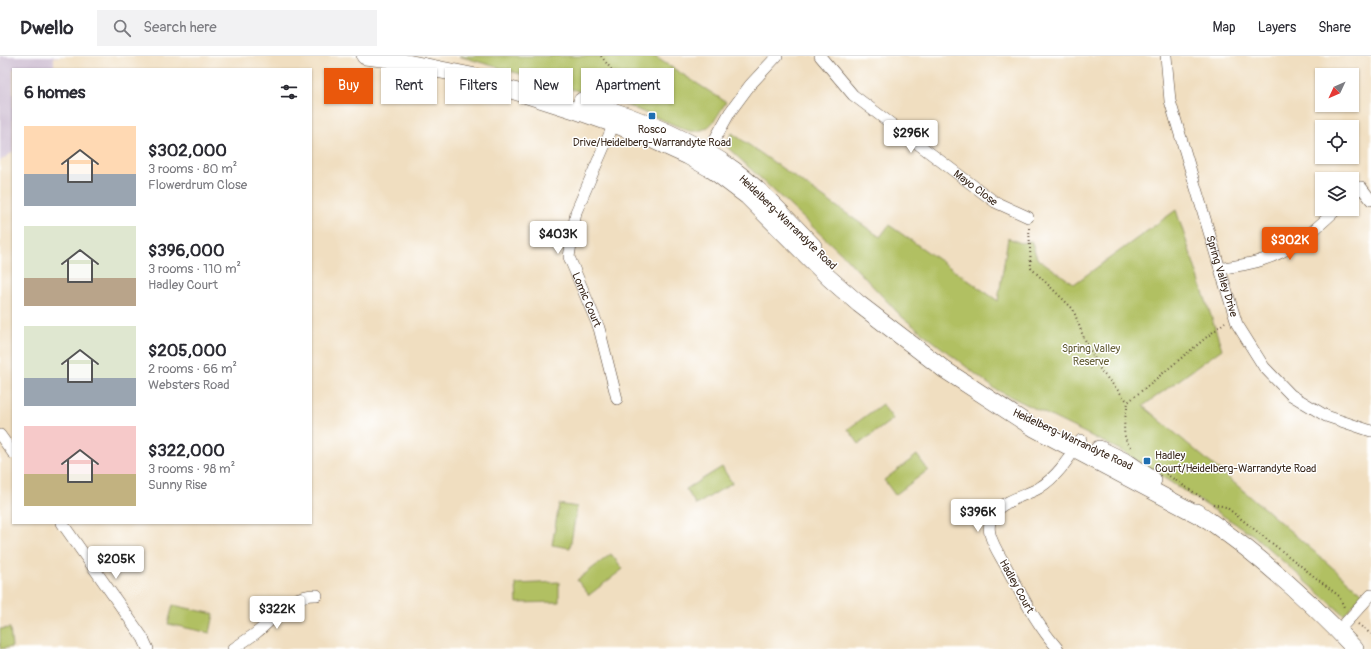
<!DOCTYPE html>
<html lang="en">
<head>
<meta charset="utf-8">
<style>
  body { margin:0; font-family:Pangolin,sans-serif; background:#f2f2f3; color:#2b2b33; height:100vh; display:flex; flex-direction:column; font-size:15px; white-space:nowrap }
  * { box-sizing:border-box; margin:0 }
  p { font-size:13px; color:#7c7c81 }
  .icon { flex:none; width:22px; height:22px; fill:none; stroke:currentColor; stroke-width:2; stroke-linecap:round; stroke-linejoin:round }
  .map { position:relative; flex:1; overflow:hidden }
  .side { position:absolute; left:12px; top:12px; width:300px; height:456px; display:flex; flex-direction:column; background:#fff; border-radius:0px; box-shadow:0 1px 3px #0004 }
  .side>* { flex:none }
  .top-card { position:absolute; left:324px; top:12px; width:380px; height:36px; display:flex; gap:8px }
  .needle { width:26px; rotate:226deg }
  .controls { position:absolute; left:1315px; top:12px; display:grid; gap:8px }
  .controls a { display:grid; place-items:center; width:44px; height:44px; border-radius:0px; background:#fff; box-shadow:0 1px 3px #0004; font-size:20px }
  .price { position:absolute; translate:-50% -34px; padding:0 9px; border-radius:4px; background:#fff; color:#222; font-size:13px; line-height:26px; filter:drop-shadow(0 1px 2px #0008) }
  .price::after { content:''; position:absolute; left:50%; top:24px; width:12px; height:9px; margin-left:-6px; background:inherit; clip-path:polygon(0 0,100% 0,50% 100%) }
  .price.on { background:#ea580c; color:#fff }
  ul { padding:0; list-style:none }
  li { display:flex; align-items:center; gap:12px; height:100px; padding:0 12px }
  li span { display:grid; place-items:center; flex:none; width:112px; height:80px; border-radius:0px; color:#555 }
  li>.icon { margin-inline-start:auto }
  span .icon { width:48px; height:48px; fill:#fffc; stroke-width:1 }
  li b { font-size:17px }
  h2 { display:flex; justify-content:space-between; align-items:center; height:48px; padding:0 12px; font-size:17px }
  .tag { padding:0 14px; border-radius:0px; background:#fff; box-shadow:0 1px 3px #0004; font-size:14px; line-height:36px }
  .tag.on { background:#ea580c; color:#fff }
  header { display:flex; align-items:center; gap:24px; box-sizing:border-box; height:56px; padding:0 20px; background:#fff; border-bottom:1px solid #e1e1e2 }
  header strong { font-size:19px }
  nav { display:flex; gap:22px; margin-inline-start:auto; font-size:14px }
  .search { width:280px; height:36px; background:#f2f2f3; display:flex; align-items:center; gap:10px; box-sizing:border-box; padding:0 14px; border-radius:0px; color:#7c7c81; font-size:15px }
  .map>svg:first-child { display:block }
  .industrial { fill:#cebed2 }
  .green { fill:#b1c062; stroke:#767540 }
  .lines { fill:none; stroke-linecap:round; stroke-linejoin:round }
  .minor-casing { stroke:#564536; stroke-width:12 }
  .primary-casing { stroke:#564536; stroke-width:18 }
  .path { stroke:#564536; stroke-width:2; stroke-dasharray:1 3; stroke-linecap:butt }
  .minor { stroke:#fff; stroke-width:11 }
  .primary { stroke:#fff; stroke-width:17 }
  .poi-dot { fill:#1f6fb2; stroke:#fff; stroke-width:1.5 }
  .labels { text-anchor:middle; stroke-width:3; stroke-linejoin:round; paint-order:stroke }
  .poi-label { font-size:11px; fill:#3b2a1e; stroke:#fff }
  .street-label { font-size:11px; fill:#3b2a1e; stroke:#fff }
  .park-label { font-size:11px; fill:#645e36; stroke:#fff }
</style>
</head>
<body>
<header>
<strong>Dwello</strong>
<div class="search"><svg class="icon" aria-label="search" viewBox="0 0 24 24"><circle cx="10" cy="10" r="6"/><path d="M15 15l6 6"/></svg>Search here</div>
<nav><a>Map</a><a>Layers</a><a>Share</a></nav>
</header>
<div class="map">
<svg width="1371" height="593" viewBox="0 0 1371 593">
  <rect width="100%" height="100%" fill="#fff"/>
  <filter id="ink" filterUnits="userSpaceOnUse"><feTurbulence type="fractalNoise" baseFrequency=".025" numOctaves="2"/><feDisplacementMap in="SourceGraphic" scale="8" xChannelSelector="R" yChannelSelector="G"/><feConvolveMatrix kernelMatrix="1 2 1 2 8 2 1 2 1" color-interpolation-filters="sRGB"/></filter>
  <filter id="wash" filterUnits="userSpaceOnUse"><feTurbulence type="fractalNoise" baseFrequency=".012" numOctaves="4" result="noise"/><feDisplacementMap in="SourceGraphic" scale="16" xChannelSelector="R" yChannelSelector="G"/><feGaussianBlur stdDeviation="0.9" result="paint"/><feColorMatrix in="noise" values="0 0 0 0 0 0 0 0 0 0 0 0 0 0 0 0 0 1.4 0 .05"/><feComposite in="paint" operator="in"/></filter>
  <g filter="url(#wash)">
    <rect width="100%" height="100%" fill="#f0dec0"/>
    <polygon class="industrial" points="0,0 64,0 54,1 54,13 13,13 13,96 0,105"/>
    <g class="green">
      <path d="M459,0H654L726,46C715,63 711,77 689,75L626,49Z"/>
      <polygon points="732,77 880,181 889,169 998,245 1008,182 1021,187 1031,185 1037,202 1074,228 1176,154 1222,293 1143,350 1258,447 1363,538 1344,559 1253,479 1122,395 995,333 902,261 846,202 726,90"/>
      <polygon points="882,348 893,363 859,388 848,373"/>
      <polygon points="917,399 928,414 895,439 884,424"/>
      <polygon points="722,411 732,427 696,449 686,433"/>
      <polygon points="559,448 577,451 570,492 552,489"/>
      <polygon points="611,498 623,513 589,539 577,524"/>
      <polygon points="559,526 559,546 517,547 516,528"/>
      <polygon points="173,549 214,558 210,577 168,568"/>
      <polygon points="10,572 12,591 0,593 0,573"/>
    </g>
  </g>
  <g filter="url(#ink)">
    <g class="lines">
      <defs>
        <g id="minor">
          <path id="s1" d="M820,0L853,39L995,146L1028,161"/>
          <path id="s2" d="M1166,0L1170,45L1220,213L1237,268L1264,311L1291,339L1326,360L1371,375"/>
          <path id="s3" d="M616,63L576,156L569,201L599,272L617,343"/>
          <polyline points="705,101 730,56 750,29 777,0"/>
          <polyline points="1352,139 1361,131 1371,144"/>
          <path d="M1220,213C1233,210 1248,209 1262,204C1292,195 1315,174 1337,153"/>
          <polyline points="0,379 13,397"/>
          <polyline points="62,467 143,582 148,593"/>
          <polyline points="1338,575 1371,539"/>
          <path d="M233,593C240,588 248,583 256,577C277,561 288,538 317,539"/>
          <path d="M1058,593C1037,569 1024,543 1009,516C1003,504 993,491 990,478C988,470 991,461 996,455C1005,444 1027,439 1039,432C1058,420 1069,402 1081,384"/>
        </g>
        <g id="primary">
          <polyline points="365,0 382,2 476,21"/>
          <polyline points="464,19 577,55 614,68 653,84 688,100 711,113 747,140 829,222 859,248 945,314 1034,372 1206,463"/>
          <path d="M582,45C632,60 692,83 734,114C763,136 788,164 813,190"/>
          <polyline points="1099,393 1128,407 1153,424"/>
          <path d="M1197,456C1215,469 1234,482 1251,496C1288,526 1323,558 1355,593"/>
        </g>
      </defs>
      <use href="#minor" class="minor-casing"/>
      <use href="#primary" class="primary-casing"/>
      <g class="path">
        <polyline points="601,0 611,13 627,45"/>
        <polyline points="1029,172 1031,212 1073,253 1083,280 1101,315 1128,346"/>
        <path d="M1131,391C1119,379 1126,361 1128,346L1225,266"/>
        <polyline points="1166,418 1204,443"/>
        <polyline points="1213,448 1226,451 1339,540 1344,551"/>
        <polyline points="1358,568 1371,578"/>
      </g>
      <use href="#minor" class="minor"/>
      <use href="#primary" class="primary"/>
    </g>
  </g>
  <g class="poi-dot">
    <rect x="648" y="56" width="8" height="8" rx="2"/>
    <rect x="1143" y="401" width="8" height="8" rx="2"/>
  </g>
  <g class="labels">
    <g class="poi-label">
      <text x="652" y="77">Rosco<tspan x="652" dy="13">Drive/Heidelberg-Warrandyte Road</tspan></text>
      <text x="1155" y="403" text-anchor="start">Hadley<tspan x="1155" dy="13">Court/Heidelberg-Warrandyte Road</tspan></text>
    </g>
    <g class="street-label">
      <text dy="4" stroke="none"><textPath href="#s1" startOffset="205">Mayo Close</textPath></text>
      <text transform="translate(788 166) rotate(44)" y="4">Heidelberg-Warrandyte Road</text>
      <text dy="4" stroke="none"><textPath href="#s2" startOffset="228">Spring Valley Drive</textPath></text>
      <text dy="4" stroke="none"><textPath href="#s3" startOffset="193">Lomic Court</textPath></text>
      <text transform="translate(1073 383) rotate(25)" y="4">Heidelberg-Warrandyte Road</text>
      <text transform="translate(1017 530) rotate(61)" y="4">Hadley Court</text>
    </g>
    <g class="park-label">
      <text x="1091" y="296">Spring Valley<tspan x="1091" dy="13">Reserve</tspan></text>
    </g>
  </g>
</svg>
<div class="controls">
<a><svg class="needle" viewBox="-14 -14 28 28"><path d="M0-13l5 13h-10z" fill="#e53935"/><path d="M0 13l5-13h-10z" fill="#7c7c81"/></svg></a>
<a><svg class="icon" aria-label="locate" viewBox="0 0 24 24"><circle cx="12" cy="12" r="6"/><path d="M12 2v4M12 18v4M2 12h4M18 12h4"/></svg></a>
<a><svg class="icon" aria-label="layers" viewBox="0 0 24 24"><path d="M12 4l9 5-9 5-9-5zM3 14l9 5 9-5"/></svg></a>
</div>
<b class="price" style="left:911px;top:98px">$296K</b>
<b class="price" style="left:558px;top:199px">$403K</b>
<b class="price on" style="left:1290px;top:205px">$302K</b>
<b class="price" style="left:978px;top:477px">$396K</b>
<b class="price" style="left:116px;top:524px">$205K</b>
<b class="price" style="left:277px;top:574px">$322K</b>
<div class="top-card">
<a class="tag on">Buy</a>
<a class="tag">Rent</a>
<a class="tag">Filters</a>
<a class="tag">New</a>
<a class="tag">Apartment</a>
</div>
<section class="side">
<h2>6 homes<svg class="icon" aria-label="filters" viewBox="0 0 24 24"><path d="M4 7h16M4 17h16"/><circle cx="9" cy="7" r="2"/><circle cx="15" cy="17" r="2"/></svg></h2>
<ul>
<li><span style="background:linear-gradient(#ffd9b3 60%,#9aa5b1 0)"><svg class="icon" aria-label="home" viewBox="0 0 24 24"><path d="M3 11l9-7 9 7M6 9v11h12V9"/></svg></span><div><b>$302,000</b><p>3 rooms · 80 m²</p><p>Flowerdrum Close</p></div></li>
<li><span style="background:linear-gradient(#dfe7d0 65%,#b9a48a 0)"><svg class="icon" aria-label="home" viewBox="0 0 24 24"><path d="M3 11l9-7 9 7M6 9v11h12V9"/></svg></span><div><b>$396,000</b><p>3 rooms · 110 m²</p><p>Hadley Court</p></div></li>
<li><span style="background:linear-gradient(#dfe7d0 65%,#9aa5b1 0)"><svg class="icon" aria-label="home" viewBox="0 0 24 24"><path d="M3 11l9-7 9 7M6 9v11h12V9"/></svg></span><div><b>$205,000</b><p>2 rooms · 66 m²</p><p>Websters Road</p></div></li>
<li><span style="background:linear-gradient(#f6c9c9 60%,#c2b280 0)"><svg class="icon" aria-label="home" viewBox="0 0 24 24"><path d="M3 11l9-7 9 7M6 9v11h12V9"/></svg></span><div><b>$322,000</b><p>3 rooms · 98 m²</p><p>Sunny Rise</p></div></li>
</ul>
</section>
</div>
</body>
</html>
